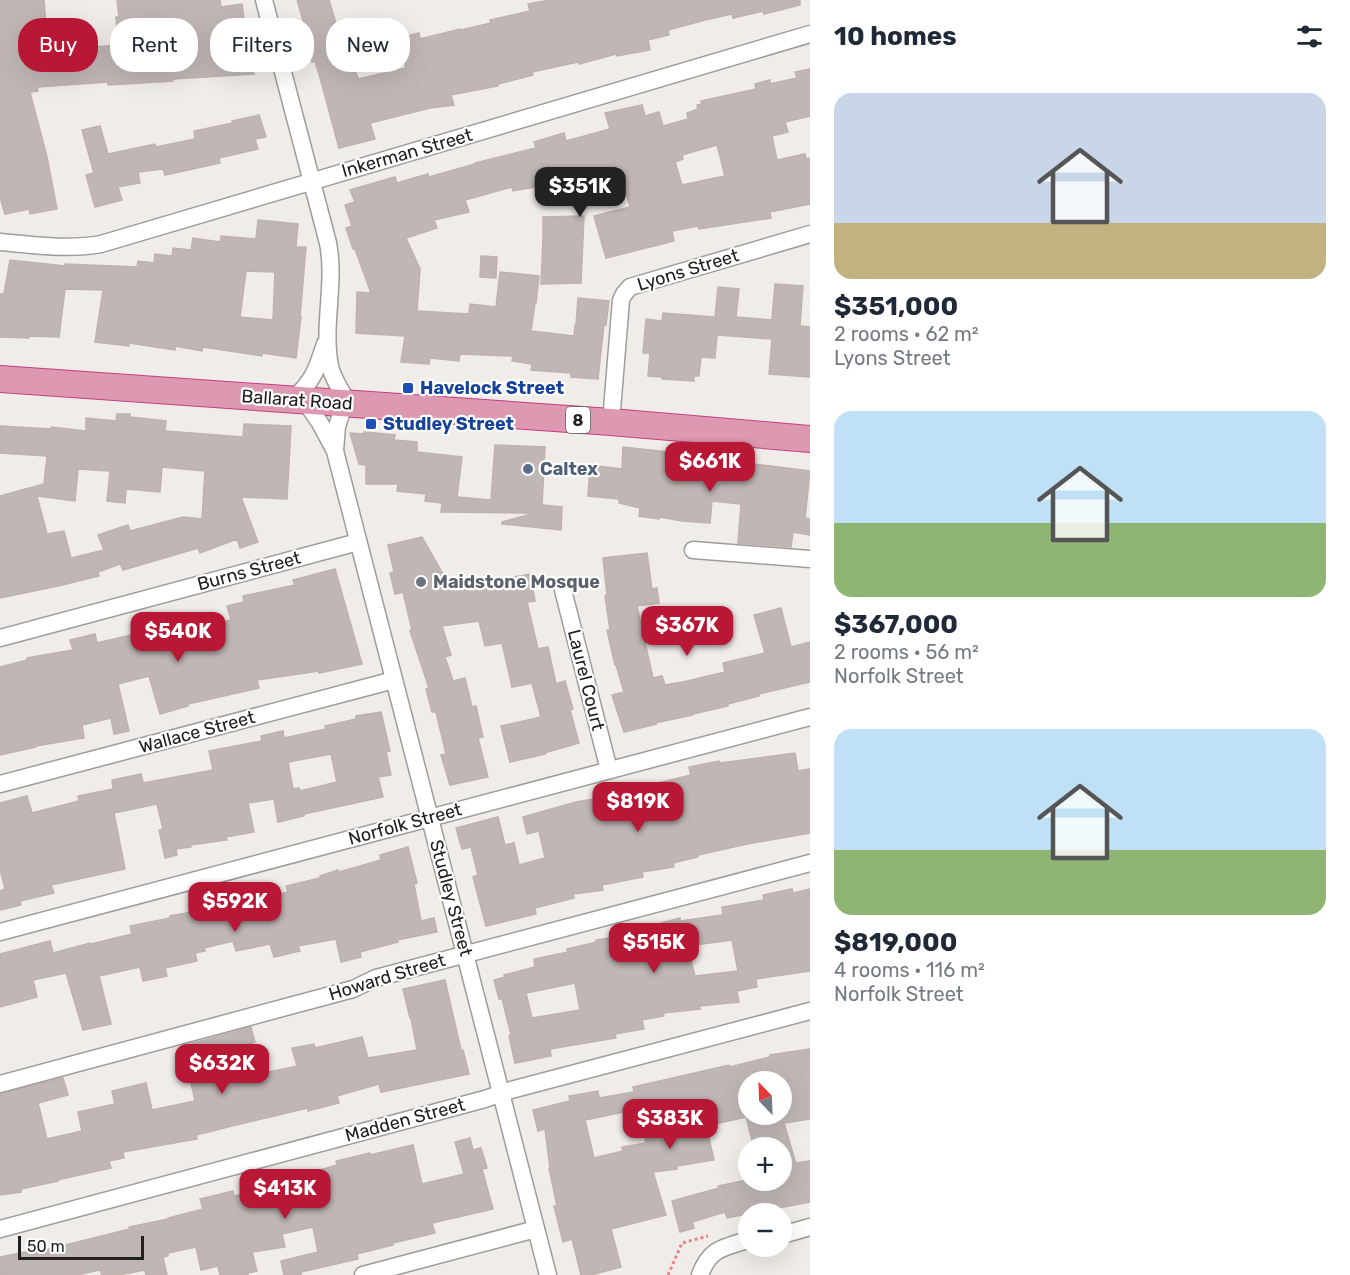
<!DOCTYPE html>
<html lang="en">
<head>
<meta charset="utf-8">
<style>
  body { margin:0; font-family:Rubik,sans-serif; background:#f2f2f3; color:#1f2937; height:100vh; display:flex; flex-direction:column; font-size:22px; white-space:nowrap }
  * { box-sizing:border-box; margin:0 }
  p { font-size:20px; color:#747a83 }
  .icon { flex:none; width:33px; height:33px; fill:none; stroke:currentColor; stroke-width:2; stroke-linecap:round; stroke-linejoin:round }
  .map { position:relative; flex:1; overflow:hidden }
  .panel { display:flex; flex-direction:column; background:#fff; width:540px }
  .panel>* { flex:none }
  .banner { position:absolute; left:18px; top:18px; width:570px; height:54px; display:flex; gap:12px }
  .needle { width:39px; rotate:337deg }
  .buttons { position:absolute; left:738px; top:1071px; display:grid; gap:12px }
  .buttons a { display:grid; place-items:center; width:54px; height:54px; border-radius:50%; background:#fff; box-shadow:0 6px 24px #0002; font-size:30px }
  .scale { position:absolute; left:18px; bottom:15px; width:126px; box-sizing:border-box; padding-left:6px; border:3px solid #202020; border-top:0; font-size:16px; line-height:21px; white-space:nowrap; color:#202020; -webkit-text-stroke:4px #fff; paint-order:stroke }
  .price { position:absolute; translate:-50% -51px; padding:0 14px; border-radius:12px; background:#b81835; color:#fff; font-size:20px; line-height:39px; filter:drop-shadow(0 2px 3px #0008) }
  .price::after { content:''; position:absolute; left:50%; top:36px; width:18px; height:14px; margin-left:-9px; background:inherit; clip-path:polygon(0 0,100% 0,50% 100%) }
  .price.on { background:#222; color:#fff }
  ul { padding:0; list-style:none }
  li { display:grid; align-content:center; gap:12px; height:318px; padding:0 24px }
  li span { display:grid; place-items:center; height:186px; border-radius:18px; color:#555 }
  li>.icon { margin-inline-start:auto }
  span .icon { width:108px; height:108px; fill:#fffc; stroke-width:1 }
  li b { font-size:26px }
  h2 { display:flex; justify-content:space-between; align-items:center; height:72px; padding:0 24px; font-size:26px }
  .pill { padding:0 21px; border-radius:24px; background:#fff; box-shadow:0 6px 24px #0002; font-size:21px; line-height:54px }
  .pill.on { background:#b81835; color:#fff }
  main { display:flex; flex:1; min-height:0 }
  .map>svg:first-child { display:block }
  .building { fill:#c0b7b5; stroke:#c0b1ac; stroke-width:1.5; fill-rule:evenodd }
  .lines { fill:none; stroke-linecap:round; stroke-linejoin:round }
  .minor-casing { stroke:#9d9d9d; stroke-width:19 }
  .highway-casing { stroke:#c63c85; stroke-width:28 }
  .path { stroke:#ea7f87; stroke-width:3; stroke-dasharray:3 3; stroke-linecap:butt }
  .minor { stroke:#fff; stroke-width:16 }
  .highway { stroke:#dd99b2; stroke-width:26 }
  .transit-dot { fill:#1a4fb4; stroke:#fff; stroke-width:2 }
  .service-dot { fill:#5c6f8a; stroke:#fff; stroke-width:2 }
  .worship-dot { fill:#6b7280; stroke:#fff; stroke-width:2 }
  .labels { text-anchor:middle; stroke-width:4.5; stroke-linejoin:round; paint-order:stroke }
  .shield { fill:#fff; stroke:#636363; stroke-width:1.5 }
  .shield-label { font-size:16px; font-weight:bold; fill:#202020 }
  .street-label { font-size:18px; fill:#202020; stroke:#fff }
  .transit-label { font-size:18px; font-weight:bold; fill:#164399; stroke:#fff; text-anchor:start }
  .service-label { font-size:18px; font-weight:bold; fill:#4e5e75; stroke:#fff; text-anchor:start }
  .worship-label { font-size:18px; font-weight:bold; fill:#5b616d; stroke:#fff; text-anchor:start }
</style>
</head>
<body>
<main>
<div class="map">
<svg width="810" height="1275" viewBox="0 0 810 1275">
  <rect width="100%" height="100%" fill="#f0ece8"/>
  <g class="building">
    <polygon points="0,0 44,0 48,51 118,45 116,17 119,17 117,0 220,0 221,7 242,4 247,43 251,42 254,74 173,79 173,81 108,85 108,82 37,87 38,91 30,92 47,157 57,209 30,214 29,209 5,214 0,197"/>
    <polygon points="297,0 329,0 346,57 351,56 358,79 406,68 399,38 419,33 420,39 460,29 461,30 491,23 490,20 530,11 528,4 550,0 800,0 800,5 764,14 763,11 733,18 732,14 705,20 668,30 669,35 648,40 650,50 617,56 616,54 579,64 578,62 532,72 533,75 498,84 498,86 451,95 454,105 430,108 370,123 375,139 339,148 321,81 315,61 312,62 303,35 307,34"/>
    <path d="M810,69V116L785,122L788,132L772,136L777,160L805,154L806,159L810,158V204L770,212L771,218L699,229L698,226L672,231L674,241L606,258L594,216L630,207L619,166L566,180L569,192L549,198L546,185L513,191L512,187L465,200L469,212L434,220L437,228L406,238L420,269L417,311L469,314L470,304L496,307L500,272L539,276L536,303H535L531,331L574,336L575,325H576L578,298L609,301L606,325L604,324L598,379L571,377V373L531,370L532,364L512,361L513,356L460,354L459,361L430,358L429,364L401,362L405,336L356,333L357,292L371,293L355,249H353L346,228L352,226L345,205L355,202L350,190L395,177L397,183L428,174L429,177L475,164V163L536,148L534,142L564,133L566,141L610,129L605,113L642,105L645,116L659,112L663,126L688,119L687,113L698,109L697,105L702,104L701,101L756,89L755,84L770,80V84L797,78L795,72ZM717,145L725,176L682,185L675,162L683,159L682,155Z"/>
    <polygon points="259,115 266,137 255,139 258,149 219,158 220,163 165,175 163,169 138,172 140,183 118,187 122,200 95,207 86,175 94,173 82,130 100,126 108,154 155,144 156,147 195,139 194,131 233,123 232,121"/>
    <polygon points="584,216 581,283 541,284 543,239 543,217"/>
    <path d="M258,220L298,224L296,247H306L300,317H301L296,358L262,353V356L203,347L202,351L175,346V350L129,343V346L95,342L103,290L65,289L59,337L29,336V338L0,337V294H4L10,260L65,266V264L137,267L138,261L154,263L155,254L172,256L173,248L191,250L193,238L220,242L221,236L256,239ZM246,271L275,272L273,320L240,317Z"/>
    <polygon points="481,256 497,257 496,278 480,277"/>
    <polygon points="775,284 803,286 800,326 810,327 810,377 769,374 772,339 717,335 715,358 701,357 699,376 694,376 694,381 662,379 662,377 648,376 650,353 643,353 646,319 662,321 663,313 715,317 718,287 739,289 736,317 772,320"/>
    <path d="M117,414H130V417L166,421L165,431L243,437L244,424L291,426L287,499L241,497L258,542L240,548L237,539L200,553L198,548L123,570L120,564L98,572L99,576L58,586L0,598V496L44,484L47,456L0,453V426L51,429V427L86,431V418L116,421ZM162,467L205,471L202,519L183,517L130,531L128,525L98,535L104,550L71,558L64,531L47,534L37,496L75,501L78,469L110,471L107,501L125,503L126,489L160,492Z"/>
    <polygon points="364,432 395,435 394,440 417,442 417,452 462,457 457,497 491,500 495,445 545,447 542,505 562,507 561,530 502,524 502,522 528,515 528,513 441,512 442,503 425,501 426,494 397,491 398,484 366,484 366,465 359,464 350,433 364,434"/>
    <polygon points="623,447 667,452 666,461 694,466 695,459 745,464 745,463 810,471 805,518 810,519 810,535 793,532 791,547 738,543 741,504 712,501 710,523 682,521 660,517 659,519 639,516 640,508 619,503 619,499 588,496 590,465 622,469"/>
    <polygon points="422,537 451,588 530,574 535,601 527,602 538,649 548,647 556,684 565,681 573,709 570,710 579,743 544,753 545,754 510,762 501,726 541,717 532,683 512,687 502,643 485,646 479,621 442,626 451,655 445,657 453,681 465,678 472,707 476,706 483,737 478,738 488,777 450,785 441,755 446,754 436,712 432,712 426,689 429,688 410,631 412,630 403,592 395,594 390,573 394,572 388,545"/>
    <polygon points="647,553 652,589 657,588 659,603 637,606 653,678 662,676 665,685 683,682 725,672 723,663 765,653 754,615 781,608 791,647 810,642 810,682 759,694 759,696 728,704 728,706 693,714 693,715 655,723 656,724 624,732 612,695 624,692 616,665 615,665 607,630 610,630 605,596 607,595 603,558"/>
    <polygon points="335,569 362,664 319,673 319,671 257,680 259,688 188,704 188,706 160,714 149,676 118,684 129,731 114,734 111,718 82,725 84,738 36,746 36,747 0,755 0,667 27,660 27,658 73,650 70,640 95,634 97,643 140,633 139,629 193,613 198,628 231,620 227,606 244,602 243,596 295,585 293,580"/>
    <path d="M381,712L390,751L386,752L391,775L378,777L383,797L304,814V816L278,822L274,799L248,803L254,832L226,837L227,840L190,845L191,847L176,849L177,855L165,858L159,830L163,829L157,804L114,813L125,869L51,885L54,893L20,901L21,905L0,910V891L5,889L0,869V803L27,796L32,813L79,801L78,796L113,789L112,780L141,774L143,783L213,770L209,751L262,741L261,736L283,731L284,738L326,729L325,726L356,719V716ZM331,754L337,782L300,791L299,788L293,789L288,762Z"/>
    <polygon points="795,753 798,771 810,769 810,833 747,844 698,855 698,857 673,863 674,867 642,872 643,877 602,885 603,890 573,894 574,898 535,908 536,914 486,926 473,877 478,875 471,847 462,849 456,828 498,817 505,845 514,843 519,865 545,858 539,831 527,834 523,817 576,802 629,793 629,791 659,785 658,783 691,775 689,767 719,761 720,763"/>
    <polygon points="408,847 417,883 414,884 421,921 434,918 437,932 397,940 398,942 360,952 361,957 341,962 336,939 298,946 300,951 274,957 270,944 236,951 233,941 204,948 205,951 195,953 197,961 165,968 167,976 143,981 140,967 99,976 111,1024 83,1030 66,973 33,980 37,997 0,1007 0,954 50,941 53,953 90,943 91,944 132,934 130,926 170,918 170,916 198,911 196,902 219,898 222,909 288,892 286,886 320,878 320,876 338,870 339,872 381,860 380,855"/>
    <path d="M792,889L793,893L810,889V971L756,979L757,987L737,991L739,1002L699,1006L700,1009L663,1013L664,1016L642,1020L644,1029L615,1034L616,1038L550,1049L551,1056L515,1063L509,1036L511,1035L502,999H499L494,980L505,977L504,975L535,967L534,959L568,952L567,949L597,942L596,940L627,935V933L662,926L661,923L680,918V921L723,915L722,907L764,900L763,895ZM732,940L738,971L695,976L687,946ZM575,983L580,1010L532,1018L526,993Z"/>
    <polygon points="445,980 461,1050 463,1050 469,1074 381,1092 379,1084 337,1096 339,1103 308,1111 308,1108 244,1123 196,1135 197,1139 123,1152 124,1158 109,1161 111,1168 57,1180 58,1181 21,1189 21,1192 0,1195 0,1094 63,1078 68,1095 38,1103 47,1139 82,1131 78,1112 115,1104 112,1091 146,1083 152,1110 195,1101 183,1046 251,1027 255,1042 252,1042 260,1074 297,1066 292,1048 314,1044 315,1048 362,1037 368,1058 417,1050 411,1018 410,1018 403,989"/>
    <path d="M810,1049V1119L784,1123L795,1161L796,1163L810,1161V1202L727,1218L725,1212L692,1222L694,1228L680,1232L672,1201L719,1188L718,1186L747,1180H782V1148H754L746,1117L706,1126L714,1160L677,1166V1169L653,1172L666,1215L611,1229L621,1267L591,1275H581L572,1239L563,1242L554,1206H557L549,1168H550L545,1129L538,1131L533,1110L570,1101L569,1096L598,1091L599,1098L634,1092L633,1087L729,1065L730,1067L770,1057V1055ZM748,1082H782V1114H748ZM638,1109L646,1143L622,1147L623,1151L594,1158L585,1120Z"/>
    <polygon points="470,1138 473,1150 481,1148 487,1168 482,1169 493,1209 432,1223 435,1233 393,1243 393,1245 357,1254 358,1259 301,1272 301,1275 284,1275 281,1261 318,1252 313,1227 282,1234 285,1247 252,1252 257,1271 248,1273 248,1275 220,1275 218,1266 201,1270 196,1247 168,1253 168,1256 163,1257 167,1275 146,1275 145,1270 119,1275 102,1275 100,1270 77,1275 0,1275 0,1257 40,1249 41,1251 130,1229 129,1227 168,1219 168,1218 203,1209 200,1199 233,1191 234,1196 278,1187 277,1183 307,1175 306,1174 337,1165 336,1161 370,1153 370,1155 413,1145 422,1184 464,1174 455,1142"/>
  </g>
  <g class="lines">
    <defs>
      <g id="minor">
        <path d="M264,0L328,243C336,284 322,325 330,366C333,380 342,392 349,404"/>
        <path d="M0,242C34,245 67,250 101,244L810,34"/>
        <path d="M292,400C313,382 317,369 325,344"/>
        <polyline points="305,401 320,423 335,451 548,1275"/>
        <polyline points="611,422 621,300 624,294 630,287 810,234"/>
        <polyline points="335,451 337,426 345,403"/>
        <polyline points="693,550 810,559"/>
        <polyline points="563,590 609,770"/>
        <polyline points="0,638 358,542"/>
        <polyline points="0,784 394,680"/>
        <polyline points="0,932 810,717"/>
        <polyline points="0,1084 353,989 376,978 810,863"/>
        <polyline points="0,1229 485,1099 511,1090 810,1011"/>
        <polyline points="782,1235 810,1227"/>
        <polyline points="363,1275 536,1229"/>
        <path d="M700,1275C710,1248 723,1248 748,1240"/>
      </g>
      <polyline id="highway" points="0,379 611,422 810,439"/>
    </defs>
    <use href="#minor" class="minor-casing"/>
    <use href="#highway" class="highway-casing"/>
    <polyline class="path" points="668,1275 682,1243 708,1236"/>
    <use href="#minor" class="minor"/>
    <use href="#highway" class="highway"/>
  </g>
  <g class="transit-dot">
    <rect x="402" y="382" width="12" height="12" rx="3"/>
    <rect x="365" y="418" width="12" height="12" rx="3"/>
  </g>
  <circle class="service-dot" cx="528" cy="469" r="6"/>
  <circle class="worship-dot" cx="421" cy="582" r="6"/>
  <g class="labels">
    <rect class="shield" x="566" y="407" width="24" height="26" rx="4.5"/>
    <g class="shield-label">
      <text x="578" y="426">8</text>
    </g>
    <g class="street-label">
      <text transform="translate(407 153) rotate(-16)" y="6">Inkerman Street</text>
      <text transform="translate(688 270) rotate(-17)" y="6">Lyons Street</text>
      <text transform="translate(297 400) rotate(4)" y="6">Ballarat Road</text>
      <text transform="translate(249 571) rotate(-15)" y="6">Burns Street</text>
      <text transform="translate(586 680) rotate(76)" y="6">Laurel Court</text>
      <text transform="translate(197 732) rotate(-15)" y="6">Wallace Street</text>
      <text transform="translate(405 824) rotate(-15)" y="6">Norfolk Street</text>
      <text transform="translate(451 898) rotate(75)" y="6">Studley Street</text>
      <text transform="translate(387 977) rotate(-17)" y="6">Howard Street</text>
      <text transform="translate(405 1120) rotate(-15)" y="6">Madden Street</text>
    </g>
    <g class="transit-label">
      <text x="420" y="394">Havelock Street</text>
      <text x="383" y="430">Studley Street</text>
    </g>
    <g class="service-label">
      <text x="540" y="475">Caltex</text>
    </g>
    <g class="worship-label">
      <text x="433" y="588">Maidstone Mosque</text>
    </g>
  </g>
</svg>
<div class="buttons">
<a><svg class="needle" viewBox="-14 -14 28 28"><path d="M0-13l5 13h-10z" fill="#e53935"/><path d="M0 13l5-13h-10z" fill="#747a83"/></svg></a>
<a>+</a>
<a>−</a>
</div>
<div class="scale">50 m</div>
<b class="price on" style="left:580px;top:218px">$351K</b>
<b class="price" style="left:710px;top:493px">$661K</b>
<b class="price" style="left:687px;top:657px">$367K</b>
<b class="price" style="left:178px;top:663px">$540K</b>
<b class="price" style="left:638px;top:833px">$819K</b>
<b class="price" style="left:235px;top:933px">$592K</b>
<b class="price" style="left:654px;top:974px">$515K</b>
<b class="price" style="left:222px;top:1095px">$632K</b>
<b class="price" style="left:670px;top:1150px">$383K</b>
<b class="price" style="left:285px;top:1220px">$413K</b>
<div class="banner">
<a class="pill on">Buy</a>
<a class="pill">Rent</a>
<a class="pill">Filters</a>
<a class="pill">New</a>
</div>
</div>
<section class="panel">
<h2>10 homes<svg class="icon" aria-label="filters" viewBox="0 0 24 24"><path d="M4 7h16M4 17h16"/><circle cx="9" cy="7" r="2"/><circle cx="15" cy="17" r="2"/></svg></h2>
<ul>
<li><span style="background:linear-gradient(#c9d6e8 70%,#c2b280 0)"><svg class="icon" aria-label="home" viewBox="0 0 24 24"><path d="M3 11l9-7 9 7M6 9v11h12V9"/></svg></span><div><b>$351,000</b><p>2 rooms · 62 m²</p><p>Lyons Street</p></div></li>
<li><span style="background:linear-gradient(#bfe0f5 60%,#8fb573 0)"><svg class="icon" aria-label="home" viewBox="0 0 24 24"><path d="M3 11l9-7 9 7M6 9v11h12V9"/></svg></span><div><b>$367,000</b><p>2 rooms · 56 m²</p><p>Norfolk Street</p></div></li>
<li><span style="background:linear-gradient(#bfe0f5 65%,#8fb573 0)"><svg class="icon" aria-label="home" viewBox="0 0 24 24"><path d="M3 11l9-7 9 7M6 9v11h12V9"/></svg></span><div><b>$819,000</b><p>4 rooms · 116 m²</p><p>Norfolk Street</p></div></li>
</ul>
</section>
</main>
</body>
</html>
